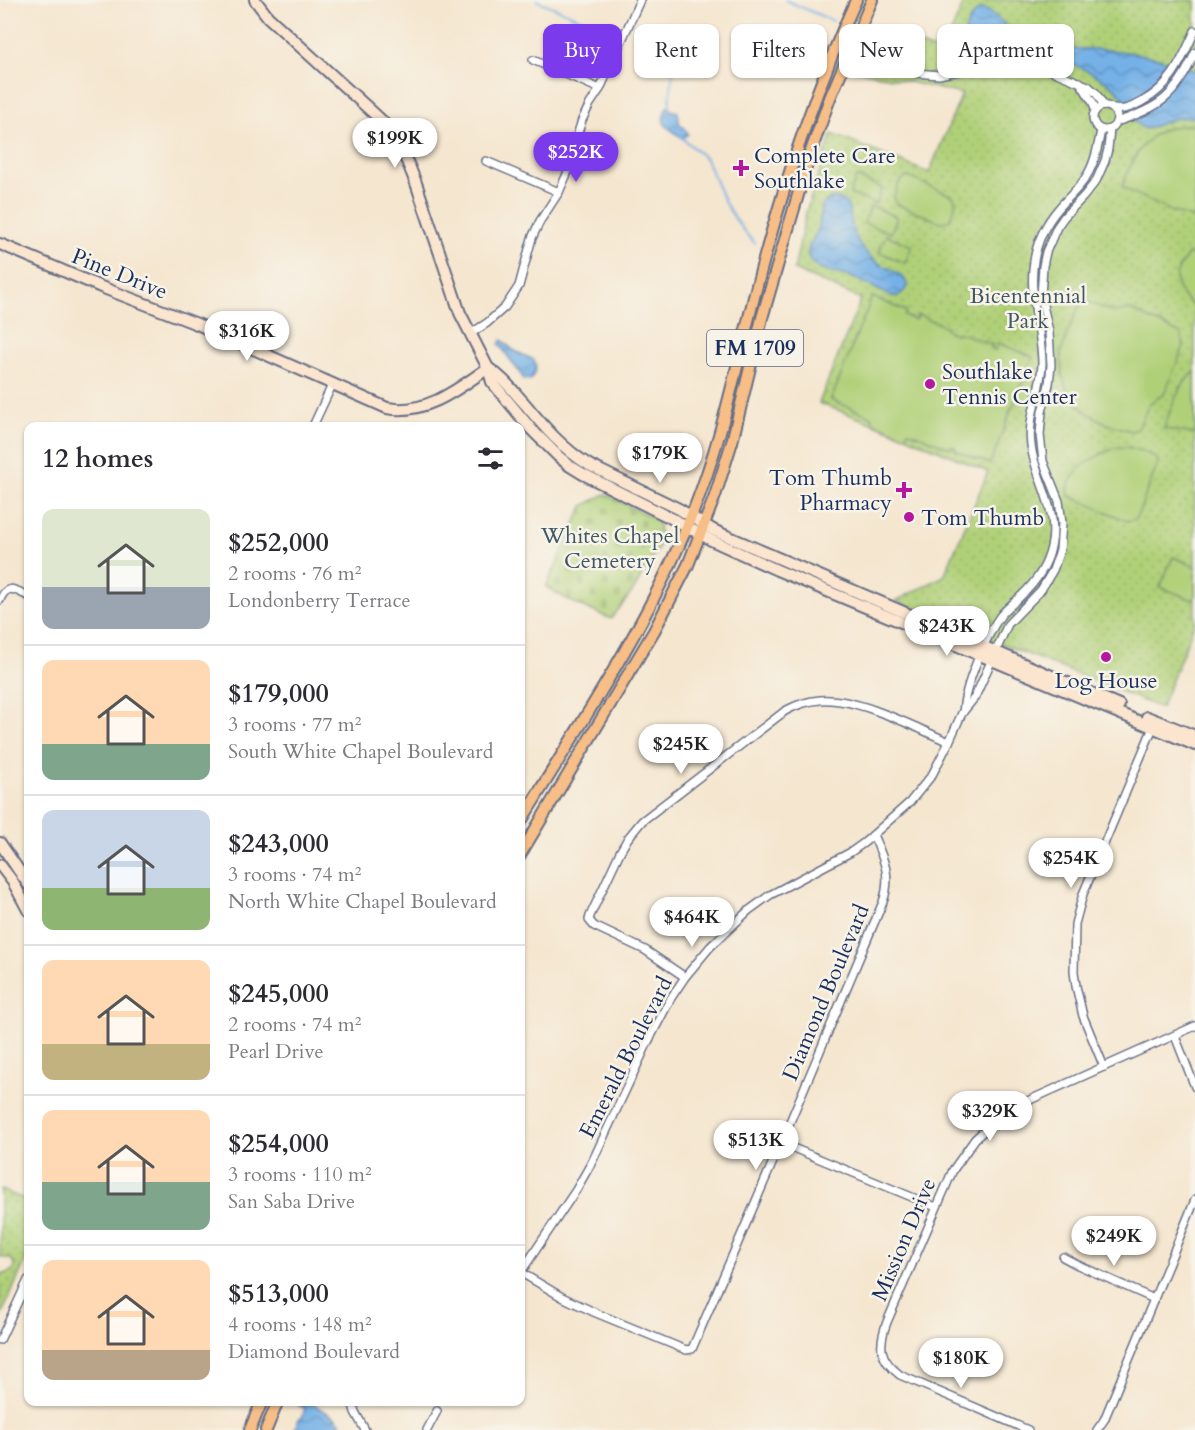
<!DOCTYPE html>
<html lang="en">
<head>
<meta charset="utf-8">
<style>
  body { margin:0; font-family:Cardo,serif; background:#f2f2f3; color:#2b2b33; height:100vh; display:flex; flex-direction:column; font-size:22px; white-space:nowrap }
  * { box-sizing:border-box; margin:0 }
  p { font-size:20px; color:#7c7c81 }
  .icon { flex:none; width:33px; height:33px; fill:none; stroke:currentColor; stroke-width:2; stroke-linecap:round; stroke-linejoin:round }
  .map { position:relative; flex:1; overflow:hidden }
  .sheet { position:absolute; left:24px; top:422px; width:501px; height:984px; display:flex; flex-direction:column; background:#fff; border-radius:12px; box-shadow:0 2px 4px #0004 }
  .sheet>* { flex:none }
  .guide { position:absolute; left:543px; top:24px; width:561px; height:54px; display:flex; gap:12px }
  .price { position:absolute; translate:-50% -51px; padding:0 14px; border-radius:21px; background:#fff; color:#222; font-size:20px; line-height:39px; filter:drop-shadow(0 2px 3px #0008) }
  .price::after { content:''; position:absolute; left:50%; top:36px; width:18px; height:14px; margin-left:-9px; background:inherit; clip-path:polygon(0 0,100% 0,50% 100%) }
  .price.selected { background:#7c3aed; color:#fff }
  ul { padding:0; list-style:none }
  li { display:flex; align-items:center; gap:18px; height:150px; padding:0 18px }
  li+li { border-top:2px solid #e1e1e2 }
  li span { display:grid; place-items:center; flex:none; width:168px; height:120px; border-radius:12px; color:#555 }
  li>.icon { margin-inline-start:auto }
  span .icon { width:72px; height:72px; fill:#fffc; stroke-width:1 }
  li b { font-size:26px }
  h2 { display:flex; justify-content:space-between; align-items:center; height:72px; padding:0 18px; font-size:26px }
  .pill { padding:0 21px; border-radius:12px; background:#fff; box-shadow:0 2px 4px #0004; font-size:21px; line-height:54px }
  .pill.selected { background:#7c3aed; color:#fff }
  .map>svg:first-child { display:block }
  .grass { fill:url(#grass-dots); stroke:#66806b; stroke-width:1.5 }
  .cemetery { fill:url(#cemetery-stones); stroke:#66806b; stroke-width:1.5 }
  .garden { fill:#b0d078; stroke:#66806b; stroke-width:1.5 }
  .water { fill:url(#water-waves); stroke:#4870a2; stroke-width:1.5 }
  .lines { fill:none; stroke-linecap:round; stroke-linejoin:round }
  .stream { stroke:#75b1e7; stroke-width:2 }
  .street-casing { stroke:#676f86; stroke-width:10 }
  .secondary-casing { stroke:#676f86; stroke-width:14 }
  .primary-casing { stroke:#676f86; stroke-width:14 }
  .street { stroke:#fff; stroke-width:7 }
  .secondary { stroke:#fce5cf; stroke-width:10 }
  .primary { stroke:#f7be87; stroke-width:10 }
  .poi-dot { fill:#b5179e; stroke:#f7f3e8; stroke-width:2 }
  .labels { text-anchor:middle; stroke-width:5; stroke-linejoin:round; paint-order:stroke }
  .shield { fill:#f7f3e8; stroke:#5d6a87; stroke-width:1.5 }
  .shield-label { font-size:21px; font-weight:bold; fill:#1b2f5e }
  .poi-label { font-size:22px; fill:#1b2f5e; stroke:#f7f3e8; text-anchor:start }
  .street-label { font-size:22px; fill:#1b2f5e; stroke:#f7f3e8 }
  .park-label { font-size:22px; fill:#405764; stroke:#f7f3e8 }
</style>
</head>
<body>
<div class="map">
<svg width="1195" height="1430" viewBox="0 0 1195 1430">
  <defs>
    <pattern id="grass-dots" width="8" height="8" patternUnits="userSpaceOnUse" patternTransform="scale(1.5)"><rect width="8" height="8" fill="#b0d078"/><path d="M2 2h.1M6 6h.1" fill="none" stroke="#97b36a" stroke-width="1.8" stroke-linecap="round"/></pattern>
    <pattern id="cemetery-stones" width="16" height="16" patternUnits="userSpaceOnUse" patternTransform="scale(1.5)"><rect width="16" height="16" fill="#b0d078"/><path d="M2 7V4a2 2 0 0 1 4 0v3zM10 15v-3a2 2 0 0 1 4 0v3z" fill="#97b36a"/></pattern>
    <pattern id="water-waves" width="16" height="10" patternUnits="userSpaceOnUse" patternTransform="scale(1.5)"><rect width="16" height="10" fill="#75b1e7"/><path d="M0 5q4-4 8 0t8 0" fill="none" stroke="#5f90be"/></pattern>
  </defs>
  <rect width="100%" height="100%" fill="#f7f3e8"/>
  <filter id="ink" filterUnits="userSpaceOnUse"><feTurbulence type="fractalNoise" baseFrequency=".0167" numOctaves="2"/><feDisplacementMap in="SourceGraphic" scale="12" xChannelSelector="R" yChannelSelector="G"/><feConvolveMatrix kernelMatrix="1 2 1 2 8 2 1 2 1" color-interpolation-filters="sRGB"/></filter>
  <filter id="wash" filterUnits="userSpaceOnUse"><feTurbulence type="fractalNoise" baseFrequency=".008" numOctaves="4" result="noise"/><feDisplacementMap in="SourceGraphic" scale="24" xChannelSelector="R" yChannelSelector="G"/><feGaussianBlur stdDeviation="1.35" result="paint"/><feColorMatrix in="noise" values="0 0 0 0 0 0 0 0 0 0 0 0 0 0 0 0 0 1.4 0 .05"/><feComposite in="paint" operator="in"/></filter>
  <g filter="url(#wash)">
    <rect width="100%" height="100%" fill="#f5e6cf"/>
    <g class="grass">
      <polygon points="965,0 1195,0 1195,622 1161,708 896,601 944,576 988,472 908,437 819,403 861,299 794,270 806,212 832,134 929,173 962,94 856,70 876,29 942,53"/>
      <path d="M0,1189L28,1201V1255L0,1318V1274C6,1274 14,1272 15,1265L11,1259L0,1257Z"/>
    </g>
    <polygon class="cemetery" points="605,494 658,520 661,543 633,591 611,619 572,602 546,587 583,506"/>
    <g class="garden">
      <path d="M1187,125L1195,126V219L1170,211L1122,187C1131,163 1141,137 1168,128C1174,126 1181,126 1187,125Z"/>
      <polygon points="856,177 882,188 876,204 850,194"/>
      <path d="M908,177L953,196C958,203 953,215 948,221L940,222L896,204L894,197C897,189 898,179 908,177Z"/>
      <polygon points="871,206 897,217 891,233 864,223"/>
      <polygon points="886,235 912,246 905,263 879,252"/>
      <path d="M1188,254L1195,255V307C1183,299 1172,285 1178,270C1180,263 1186,260 1188,254Z"/>
      <polygon points="872,297 906,311 905,316 915,320 918,315 947,327 946,330 956,334 958,332 992,345 991,348 995,350 998,343 1033,357 1012,408 1011,408 1009,412 1010,413 990,464 955,450 956,448 951,446 950,448 908,431 906,436 872,422 873,417 831,400"/>
      <polygon points="1086,301 1113,312 1131,310 1181,334 1184,346 1164,394 1149,404 1138,429 1132,431 1107,424 1086,412 1069,395 1062,374 1061,353 1069,329 1080,305"/>
      <path d="M1195,372V434L1164,429C1170,411 1179,382 1195,372Z"/>
      <polygon points="1127,447 1142,451 1157,458 1158,463 1139,512 1135,519 1127,521 1068,495 1069,483 1079,468 1094,458 1113,448"/>
      <polygon points="1173,557 1195,566 1195,595 1193,600 1160,587"/>
    </g>
    <g class="water">
      <path d="M981,9C993,10 997,19 1007,26C1020,36 1037,43 1054,47C1067,50 1082,48 1095,49C1130,51 1163,56 1195,71V118C1178,114 1161,125 1145,129C1128,120 1132,109 1122,96C1107,76 1069,63 1046,53C1035,49 1022,42 1011,41C993,40 977,47 962,53L959,52V50C964,37 968,15 981,9Z"/>
      <path d="M669,106L671,110L678,112L680,126L684,127L688,134L682,138C669,127 657,126 667,107Z"/>
      <path d="M832,199C853,197 848,215 853,229C855,236 859,244 864,250C869,256 875,261 882,265C890,270 918,279 902,293C898,297 894,297 889,295L854,278L819,269L811,262L808,255L809,247L819,228L822,206L828,200Z"/>
      <path d="M502,340L513,350L534,360C538,367 535,374 530,380L524,379L499,344Z"/>
      <polygon points="300,1401 308,1401 336,1418 346,1430 295,1430 298,1420 302,1418 305,1408 298,1405"/>
    </g>
    <g class="lines">
      <g class="stream">
        <polyline points="536,0 617,34"/>
        <polyline points="785,0 833,21"/>
        <polyline points="634,40 674,59 669,109"/>
        <polyline points="680,136 706,159 725,203 736,220 747,235 755,243"/>
      </g>
    </g>
  </g>
  <g filter="url(#ink)">
    <g class="lines">
      <defs>
        <g id="street">
          <polyline points="855,38 861,49 877,62 887,66 916,73 939,75 967,69 1001,55 1016,56 1088,86 1096,93 1104,106"/>
          <polyline points="848,54 870,62 877,62"/>
          <polyline points="533,60 600,89"/>
          <polyline points="1080,82 1093,103 1095,110"/>
          <circle cx="1105" cy="118" r="12"/>
          <path d="M1113,109C1124,111 1133,107 1143,101C1172,85 1182,59 1195,31"/>
          <path d="M1116,122C1160,108 1176,96 1195,53"/>
          <polyline points="486,161 559,192"/>
          <polyline points="470,334 487,323 505,307 519,286 532,238 540,221 559,192 567,174 577,136 582,120 590,104 600,89 640,0"/>
          <polyline points="313,426 333,383"/>
          <path d="M0,600C7,583 15,590 28,596"/>
          <path d="M963,712C964,706 964,700 966,694C971,673 988,632 1001,615C1007,608 1014,603 1021,596C1035,583 1047,566 1051,547C1060,510 1035,480 1031,445C1027,417 1041,392 1042,364C1042,329 1028,296 1034,261C1037,241 1046,223 1059,208C1068,197 1079,189 1086,177C1095,163 1098,146 1101,130"/>
          <path d="M685,977L645,950L594,926L589,920L590,916L620,852L628,838L642,821L785,711C796,705 807,701 820,700C857,697 915,727 949,742"/>
          <polyline points="1175,1036 1195,1087"/>
          <polyline points="1104,1067 1083,1016 1076,986 1074,972 1075,924 1083,894 1154,725"/>
          <polyline points="781,1143 936,1207"/>
          <polyline points="1063,1257 1078,1265 1154,1299"/>
          <path d="M520,1272L562,1297L596,1313L686,1350L692,1349L781,1143L883,902C892,876 884,859 873,835"/>
          <polyline points="521,1272 576,1190 593,1160 648,1042 671,998 685,977 710,947 748,911 770,895 851,852 865,842 910,802 932,775 949,742 962,713 975,697 1008,624 1041,590 1053,570 1060,550 1062,523 1059,501 1043,461 1040,435 1042,412 1049,384 1051,365 1049,332 1041,296 1043,266 1046,252 1057,227 1064,217 1084,196 1096,181 1105,161 1108,149 1110,129"/>
          <polyline points="0,1340 28,1280"/>
          <polyline points="343,1401 352,1403"/>
          <polyline points="352,1401 355,1412 365,1430"/>
          <polyline points="427,1430 437,1411"/>
          <path d="M1028,1430L900,1375C879,1359 878,1346 887,1322L953,1170L975,1139L988,1127L1008,1112L1023,1103L1195,1026"/>
          <polyline points="1097,1430 1104,1420 1195,1200"/>
        </g>
        <g id="secondary">
          <polyline points="255,0 268,17 369,109 383,122 391,133 401,148 409,166 416,183 460,313 488,368 492,382 531,429 558,456 570,466 583,474 675,520 711,540 777,570 1195,745"/>
          <path d="M0,244L101,287L197,324L387,408C426,415 458,389 488,368"/>
          <path d="M488,368C505,379 512,390 525,404C544,427 563,449 589,465L679,509L713,530L1119,705"/>
          <polyline points="1147,717 1195,736"/>
          <polyline points="0,843 28,884"/>
          <polyline points="0,865 13,882 28,910"/>
        </g>
        <g id="primary">
          <path d="M520,823C586,714 659,609 702,488C727,419 741,345 760,274C785,180 816,88 856,0"/>
          <polyline points="520,855 654,631 688,565 715,496 732,442 762,318 810,154 830,98 872,0"/>
          <polyline points="250,1430 262,1401"/>
          <polyline points="266,1430 278,1401"/>
        </g>
      </defs>
      <use href="#street" class="street-casing"/>
      <use href="#secondary" class="secondary-casing"/>
      <use href="#primary" class="primary-casing"/>
      <use href="#street" class="street"/>
      <use href="#secondary" class="secondary"/>
      <use href="#primary" class="primary"/>
    </g>
  </g>
  <g class="poi-dot">
    <path d="M738 159h6v6h6v6h-6v6h-6v-6h-6v-6h6z"/>
    <circle cx="930" cy="384" r="6"/>
    <path d="M901 481h6v6h6v6h-6v6h-6v-6h-6v-6h6z"/>
    <circle cx="909" cy="517" r="6"/>
    <circle cx="1106" cy="657" r="6"/>
  </g>
  <g class="labels">
    <rect class="shield" x="707" y="330" width="96" height="36" rx="4.5"/>
    <g class="shield-label">
      <text x="755" y="355">FM 1709</text>
    </g>
    <g class="poi-label">
      <text x="754" y="163">Complete Care<tspan x="754" dy="25">Southlake</tspan></text>
      <text x="942" y="379">Southlake<tspan x="942" dy="25">Tennis Center</tspan></text>
      <text x="892" y="485" text-anchor="end">Tom Thumb<tspan x="892" dy="25">Pharmacy</tspan></text>
      <text x="921" y="525">Tom Thumb</text>
      <text x="1106" y="688" text-anchor="middle">Log House</text>
    </g>
    <g class="street-label">
      <text transform="translate(120 273) rotate(22)" y="8">Pine Drive</text>
      <text transform="translate(825 992) rotate(-67)" y="8">Diamond Boulevard</text>
      <text transform="translate(625 1057) rotate(-63)" y="8">Emerald Boulevard</text>
      <text transform="translate(903 1239) rotate(-67)" y="8">Mission Drive</text>
    </g>
    <g class="park-label">
      <text x="1028" y="303">Bicentennial<tspan x="1028" dy="25">Park</tspan></text>
      <text x="610" y="543">Whites Chapel<tspan x="610" dy="25">Cemetery</tspan></text>
    </g>
  </g>
</svg>
<b class="price" style="left:395px;top:169px">$199K</b>
<b class="price selected" style="left:576px;top:183px">$252K</b>
<b class="price" style="left:247px;top:362px">$316K</b>
<b class="price" style="left:660px;top:484px">$179K</b>
<b class="price" style="left:947px;top:657px">$243K</b>
<b class="price" style="left:681px;top:775px">$245K</b>
<b class="price" style="left:1071px;top:889px">$254K</b>
<b class="price" style="left:692px;top:948px">$464K</b>
<b class="price" style="left:990px;top:1142px">$329K</b>
<b class="price" style="left:756px;top:1171px">$513K</b>
<b class="price" style="left:1114px;top:1267px">$249K</b>
<b class="price" style="left:961px;top:1389px">$180K</b>
<div class="guide">
<a class="pill selected">Buy</a>
<a class="pill">Rent</a>
<a class="pill">Filters</a>
<a class="pill">New</a>
<a class="pill">Apartment</a>
</div>
<section class="sheet">
<h2>12 homes<svg class="icon" aria-label="filters" viewBox="0 0 24 24"><path d="M4 7h16M4 17h16"/><circle cx="9" cy="7" r="2"/><circle cx="15" cy="17" r="2"/></svg></h2>
<ul>
<li><span style="background:linear-gradient(#dfe7d0 65%,#9aa5b1 0)"><svg class="icon" aria-label="home" viewBox="0 0 24 24"><path d="M3 11l9-7 9 7M6 9v11h12V9"/></svg></span><div><b>$252,000</b><p>2 rooms · 76 m²</p><p>Londonberry Terrace</p></div></li>
<li><span style="background:linear-gradient(#ffd9b3 70%,#7fa58c 0)"><svg class="icon" aria-label="home" viewBox="0 0 24 24"><path d="M3 11l9-7 9 7M6 9v11h12V9"/></svg></span><div><b>$179,000</b><p>3 rooms · 77 m²</p><p>South White Chapel Boulevard</p></div></li>
<li><span style="background:linear-gradient(#c9d6e8 65%,#8fb573 0)"><svg class="icon" aria-label="home" viewBox="0 0 24 24"><path d="M3 11l9-7 9 7M6 9v11h12V9"/></svg></span><div><b>$243,000</b><p>3 rooms · 74 m²</p><p>North White Chapel Boulevard</p></div></li>
<li><span style="background:linear-gradient(#ffd9b3 70%,#c2b280 0)"><svg class="icon" aria-label="home" viewBox="0 0 24 24"><path d="M3 11l9-7 9 7M6 9v11h12V9"/></svg></span><div><b>$245,000</b><p>2 rooms · 74 m²</p><p>Pearl Drive</p></div></li>
<li><span style="background:linear-gradient(#ffd9b3 60%,#7fa58c 0)"><svg class="icon" aria-label="home" viewBox="0 0 24 24"><path d="M3 11l9-7 9 7M6 9v11h12V9"/></svg></span><div><b>$254,000</b><p>3 rooms · 110 m²</p><p>San Saba Drive</p></div></li>
<li><span style="background:linear-gradient(#ffd9b3 75%,#b9a48a 0)"><svg class="icon" aria-label="home" viewBox="0 0 24 24"><path d="M3 11l9-7 9 7M6 9v11h12V9"/></svg></span><div><b>$513,000</b><p>4 rooms · 148 m²</p><p>Diamond Boulevard</p></div></li>
</ul>
</section>
</div>
</body>
</html>
